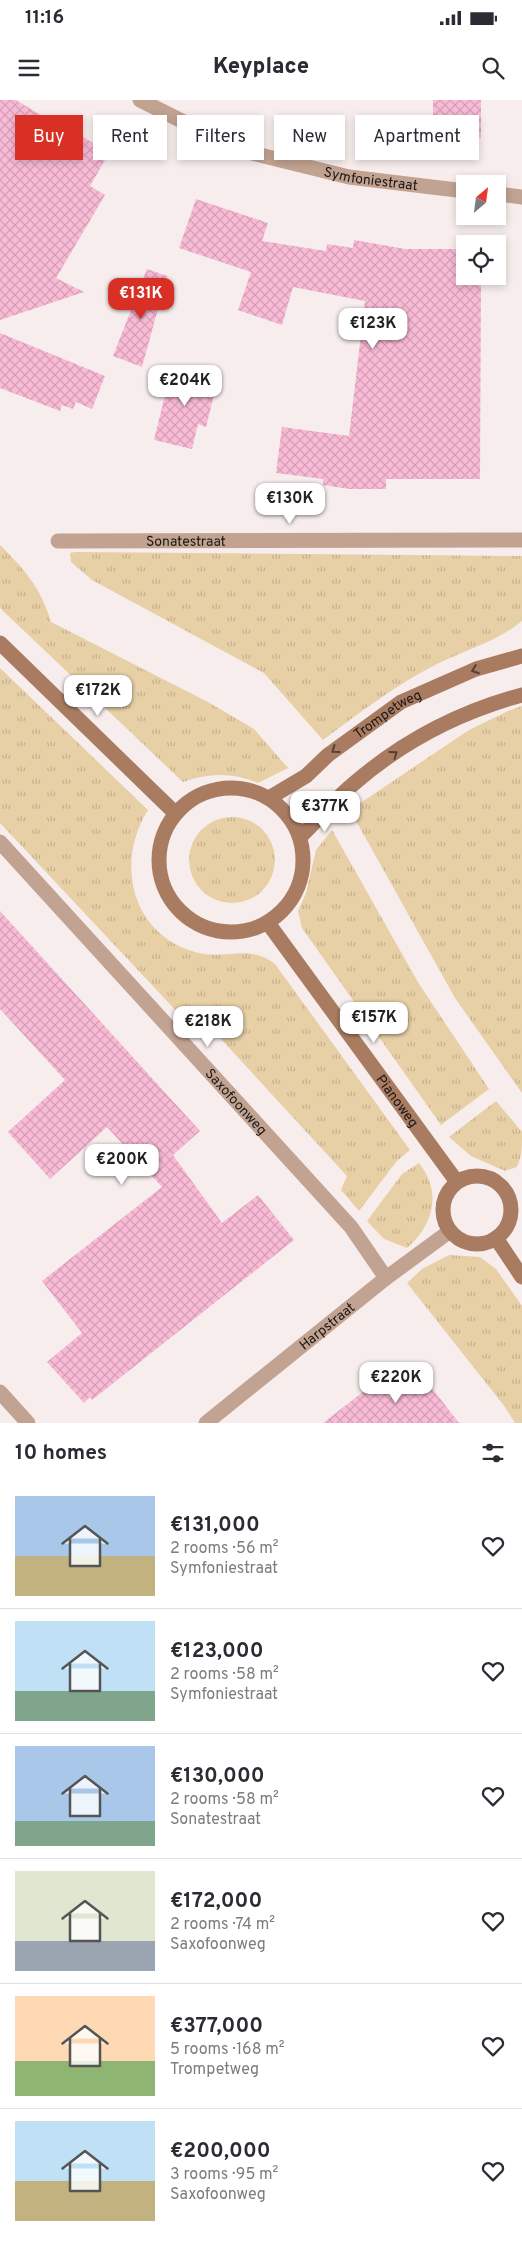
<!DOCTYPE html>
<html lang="en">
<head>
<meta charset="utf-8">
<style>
  body { margin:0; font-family:Overpass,sans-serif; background:#f2f2f3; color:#2b2b33; height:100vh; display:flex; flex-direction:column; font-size:19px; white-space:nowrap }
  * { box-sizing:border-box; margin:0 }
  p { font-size:16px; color:#7c7c81 }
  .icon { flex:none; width:28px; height:28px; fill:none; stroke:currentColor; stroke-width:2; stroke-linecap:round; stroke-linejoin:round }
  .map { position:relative; height:1323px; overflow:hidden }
  .sheet { display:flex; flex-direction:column; background:#fff; flex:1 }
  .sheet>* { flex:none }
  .guide { position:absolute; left:15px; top:15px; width:492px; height:45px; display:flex; gap:10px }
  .needle { width:32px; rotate:29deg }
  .buttons { position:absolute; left:456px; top:75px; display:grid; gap:10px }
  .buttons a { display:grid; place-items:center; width:50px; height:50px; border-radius:0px; background:#fff; box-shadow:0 2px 8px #0003; font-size:25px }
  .price { position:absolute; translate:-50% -42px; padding:0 11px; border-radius:10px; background:#fff; color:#222; font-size:16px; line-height:32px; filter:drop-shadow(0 1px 2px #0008) }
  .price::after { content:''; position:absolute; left:50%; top:30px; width:15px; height:11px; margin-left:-8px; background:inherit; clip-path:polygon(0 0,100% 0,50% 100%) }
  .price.current { background:#d93025; color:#fff }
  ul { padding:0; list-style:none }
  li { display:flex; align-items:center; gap:15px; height:125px; padding:0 15px }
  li+li { border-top:1px solid #e1e1e2 }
  li span { display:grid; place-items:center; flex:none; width:140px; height:100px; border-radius:0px; color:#555 }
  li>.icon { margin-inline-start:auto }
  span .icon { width:60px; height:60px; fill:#fffc; stroke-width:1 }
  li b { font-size:21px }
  h2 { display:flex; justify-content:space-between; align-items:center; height:60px; padding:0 15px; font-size:21px }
  .chip { padding:0 18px; border-radius:0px; background:#fff; box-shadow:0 2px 8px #0003; font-size:18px; line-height:45px }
  .chip.current { background:#d93025; color:#fff }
  .status { display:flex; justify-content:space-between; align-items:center; height:35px; padding:0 25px; background:#fff; direction:ltr }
  .status svg { height:14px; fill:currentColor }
  header { display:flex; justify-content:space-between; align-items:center; height:65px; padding:0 15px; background:#fff; font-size:22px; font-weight:800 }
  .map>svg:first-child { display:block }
  .grass { fill:url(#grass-tufts) }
  .building { fill:url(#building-cross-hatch) }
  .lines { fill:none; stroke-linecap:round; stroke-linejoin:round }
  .street { stroke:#c2a290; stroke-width:15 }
  .secondary { stroke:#a97c62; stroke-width:15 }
  .oneway { stroke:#544036 }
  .labels { text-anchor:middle; stroke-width:4; stroke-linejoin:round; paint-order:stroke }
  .street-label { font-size:14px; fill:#1c1818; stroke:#f7eded }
</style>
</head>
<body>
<div class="status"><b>11:16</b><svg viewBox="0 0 49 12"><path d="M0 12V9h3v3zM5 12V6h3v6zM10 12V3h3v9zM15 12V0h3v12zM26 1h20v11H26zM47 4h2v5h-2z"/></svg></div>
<header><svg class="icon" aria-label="menu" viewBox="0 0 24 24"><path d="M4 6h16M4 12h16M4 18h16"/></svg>Keyplace<svg class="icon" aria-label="search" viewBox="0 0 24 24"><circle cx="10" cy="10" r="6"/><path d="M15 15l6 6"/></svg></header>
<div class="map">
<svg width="522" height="1323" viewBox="0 0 522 1323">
  <defs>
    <pattern id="grass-tufts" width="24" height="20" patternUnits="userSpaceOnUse" patternTransform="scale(1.25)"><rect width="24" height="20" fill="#e7cfa6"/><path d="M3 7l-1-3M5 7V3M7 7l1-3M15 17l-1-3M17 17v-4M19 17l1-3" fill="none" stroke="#c6b18e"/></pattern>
    <pattern id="building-cross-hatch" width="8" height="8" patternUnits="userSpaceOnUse" patternTransform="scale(1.25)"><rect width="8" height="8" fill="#f9bad6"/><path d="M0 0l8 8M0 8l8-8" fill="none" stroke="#d59fb7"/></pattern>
  </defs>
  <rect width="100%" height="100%" fill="#f7eded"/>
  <g class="grass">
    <path d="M0,445C25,470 41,488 51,522L208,602L254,629L288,668L258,683C233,672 208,673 183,682L0,508Z"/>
    <path d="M75,452L522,456V521C498,541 465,550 437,564C397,584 359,613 323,640L264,573L92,480L71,462L70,453Z"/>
    <path d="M0,568L148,710C115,762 131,834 195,852C227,861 247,843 275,864L410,1050L396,1062L359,1111L341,1090L347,1076L197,913L181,916L0,723Z"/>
    <polygon points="522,606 522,993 455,898 350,710 469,630 508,611"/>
    <circle cx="232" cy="760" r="43"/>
    <polygon points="332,730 419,884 489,989 441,1025 302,828 298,811 306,793 316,750"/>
    <path d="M496,1001L522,1032C522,1044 522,1056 517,1067L505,1071L471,1056L449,1037Z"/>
    <path d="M419,1063C442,1092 434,1124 407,1148L384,1139L367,1121L402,1074Z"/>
    <polygon points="449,1155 480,1157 496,1169 522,1206 522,1323 515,1323 505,1307 407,1183 422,1169"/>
  </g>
  <g class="building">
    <polygon points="0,0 16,0 70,33 72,30 109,53 90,86 105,95 56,178 84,192 0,220"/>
    <rect x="433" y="0" width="48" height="38"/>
    <polygon points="196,99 268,123 262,141 326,151 327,144 353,148 354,140 405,149 465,149 465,176 481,176 480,379 386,379 386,389 350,389 323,385 323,379 276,373 282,327 349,336 365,201 293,187 282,225 238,210 251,172 179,148"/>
    <polygon points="147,169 167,176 142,267 113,256"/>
    <polygon points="0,233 105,276 92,309 76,302 73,309 62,305 60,311 0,288"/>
    <polygon points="172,267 218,279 206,327 198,324 192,349 154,340"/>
    <polygon points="0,811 200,1031 173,1055 222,1123 258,1095 294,1140 92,1300 90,1297 84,1303 47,1262 82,1233 42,1181 162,1087 107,1027 50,1079 8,1032 65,980 0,909"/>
    <polygon points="417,1269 459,1323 323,1323 390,1271 396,1286"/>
  </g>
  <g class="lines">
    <g class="street">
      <path id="s1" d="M140,0L240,50L349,77L465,91"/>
      <polyline points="498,94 522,97"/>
      <path id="s2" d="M58,441L522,440"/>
      <path id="s3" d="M0,742L351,1127L386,1178"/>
      <polyline points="0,1292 28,1323"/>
      <path id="s4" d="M206,1323L386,1178L450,1131"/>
    </g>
    <g class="secondary">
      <polyline points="0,543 175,713"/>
      <circle cx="231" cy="760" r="72"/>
      <path id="s5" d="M269,698L306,676L328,655L401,602L476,569L522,556"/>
      <path d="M300,737C317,721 333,701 351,686C400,643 459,612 522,595"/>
      <path id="s6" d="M268,823L457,1082"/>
      <circle cx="477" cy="1110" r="34"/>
      <polyline points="496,1138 522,1177"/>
    </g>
  </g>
  <defs><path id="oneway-chevron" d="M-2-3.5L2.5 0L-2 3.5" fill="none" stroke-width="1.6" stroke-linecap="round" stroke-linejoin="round" transform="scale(1.25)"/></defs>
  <g class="oneway">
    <use href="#oneway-chevron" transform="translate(475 570) rotate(160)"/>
    <use href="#oneway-chevron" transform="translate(335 650) rotate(144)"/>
    <use href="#oneway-chevron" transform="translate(394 654) rotate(-36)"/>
  </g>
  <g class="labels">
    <g class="street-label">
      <text dy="5" stroke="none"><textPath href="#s1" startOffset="246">Symfoniestraat</textPath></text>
      <text dy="5" stroke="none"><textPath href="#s2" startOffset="128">Sonatestraat</textPath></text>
      <text dy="5" stroke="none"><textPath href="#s5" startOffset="146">Trompetweg</textPath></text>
      <text dy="5" stroke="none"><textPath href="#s3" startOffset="351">Saxofoonweg</textPath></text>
      <text dy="5" stroke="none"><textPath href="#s6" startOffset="220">Pianoweg</textPath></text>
      <text dy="5" stroke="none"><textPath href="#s4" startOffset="155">Harpstraat</textPath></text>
    </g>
  </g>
</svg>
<div class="buttons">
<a><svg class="needle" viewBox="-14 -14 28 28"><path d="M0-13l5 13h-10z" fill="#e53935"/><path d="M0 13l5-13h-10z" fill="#7c7c81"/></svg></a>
<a><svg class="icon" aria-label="locate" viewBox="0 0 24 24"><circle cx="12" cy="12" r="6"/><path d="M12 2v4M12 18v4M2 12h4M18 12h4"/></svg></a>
</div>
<b class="price current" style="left:141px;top:220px">€131K</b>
<b class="price" style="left:373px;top:250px">€123K</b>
<b class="price" style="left:185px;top:307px">€204K</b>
<b class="price" style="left:290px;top:425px">€130K</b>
<b class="price" style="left:98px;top:617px">€172K</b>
<b class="price" style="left:325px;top:733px">€377K</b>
<b class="price" style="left:374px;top:944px">€157K</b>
<b class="price" style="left:208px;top:948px">€218K</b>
<b class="price" style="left:122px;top:1086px">€200K</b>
<b class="price" style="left:396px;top:1304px">€220K</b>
<div class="guide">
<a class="chip current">Buy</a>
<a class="chip">Rent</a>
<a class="chip">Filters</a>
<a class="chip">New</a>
<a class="chip">Apartment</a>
</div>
</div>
<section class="sheet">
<h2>10 homes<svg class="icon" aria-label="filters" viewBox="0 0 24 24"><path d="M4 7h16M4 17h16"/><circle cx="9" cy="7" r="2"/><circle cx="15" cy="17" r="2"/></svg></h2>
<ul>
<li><span style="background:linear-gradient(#a9c7e8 60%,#c2b280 0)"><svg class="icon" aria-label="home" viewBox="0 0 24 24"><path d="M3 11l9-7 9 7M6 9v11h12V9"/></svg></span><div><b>€131,000</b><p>2 rooms · 56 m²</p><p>Symfoniestraat</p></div><svg class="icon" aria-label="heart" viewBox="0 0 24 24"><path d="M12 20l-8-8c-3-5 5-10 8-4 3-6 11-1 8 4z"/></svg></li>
<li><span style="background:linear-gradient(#bfe0f5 70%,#7fa58c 0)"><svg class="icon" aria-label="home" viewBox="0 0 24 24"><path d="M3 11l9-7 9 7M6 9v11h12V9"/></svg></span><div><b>€123,000</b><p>2 rooms · 58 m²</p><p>Symfoniestraat</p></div><svg class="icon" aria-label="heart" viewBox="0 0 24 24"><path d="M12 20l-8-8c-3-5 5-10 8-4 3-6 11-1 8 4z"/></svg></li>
<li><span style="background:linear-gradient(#a9c7e8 75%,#7fa58c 0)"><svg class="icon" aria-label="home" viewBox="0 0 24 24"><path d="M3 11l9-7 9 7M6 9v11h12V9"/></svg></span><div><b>€130,000</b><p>2 rooms · 58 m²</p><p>Sonatestraat</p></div><svg class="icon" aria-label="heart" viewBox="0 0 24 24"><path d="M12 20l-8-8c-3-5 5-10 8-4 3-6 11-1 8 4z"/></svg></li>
<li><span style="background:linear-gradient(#dfe7d0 70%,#9aa5b1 0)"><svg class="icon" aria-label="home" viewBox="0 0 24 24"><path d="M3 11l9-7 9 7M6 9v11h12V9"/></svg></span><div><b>€172,000</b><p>2 rooms · 74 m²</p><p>Saxofoonweg</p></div><svg class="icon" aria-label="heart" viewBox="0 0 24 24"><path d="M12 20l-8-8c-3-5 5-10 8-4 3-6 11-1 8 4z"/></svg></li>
<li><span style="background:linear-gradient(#ffd9b3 65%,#8fb573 0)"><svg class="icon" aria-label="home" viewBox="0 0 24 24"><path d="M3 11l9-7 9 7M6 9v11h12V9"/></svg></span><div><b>€377,000</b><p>5 rooms · 168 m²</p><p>Trompetweg</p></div><svg class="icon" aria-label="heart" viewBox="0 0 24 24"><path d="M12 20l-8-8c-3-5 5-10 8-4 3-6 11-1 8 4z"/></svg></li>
<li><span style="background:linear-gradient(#bfe0f5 60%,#c2b280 0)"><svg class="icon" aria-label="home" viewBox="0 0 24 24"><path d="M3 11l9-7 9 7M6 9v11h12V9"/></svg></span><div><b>€200,000</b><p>3 rooms · 95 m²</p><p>Saxofoonweg</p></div><svg class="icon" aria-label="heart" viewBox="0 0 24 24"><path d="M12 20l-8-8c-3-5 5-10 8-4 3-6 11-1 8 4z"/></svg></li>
</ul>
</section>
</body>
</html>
